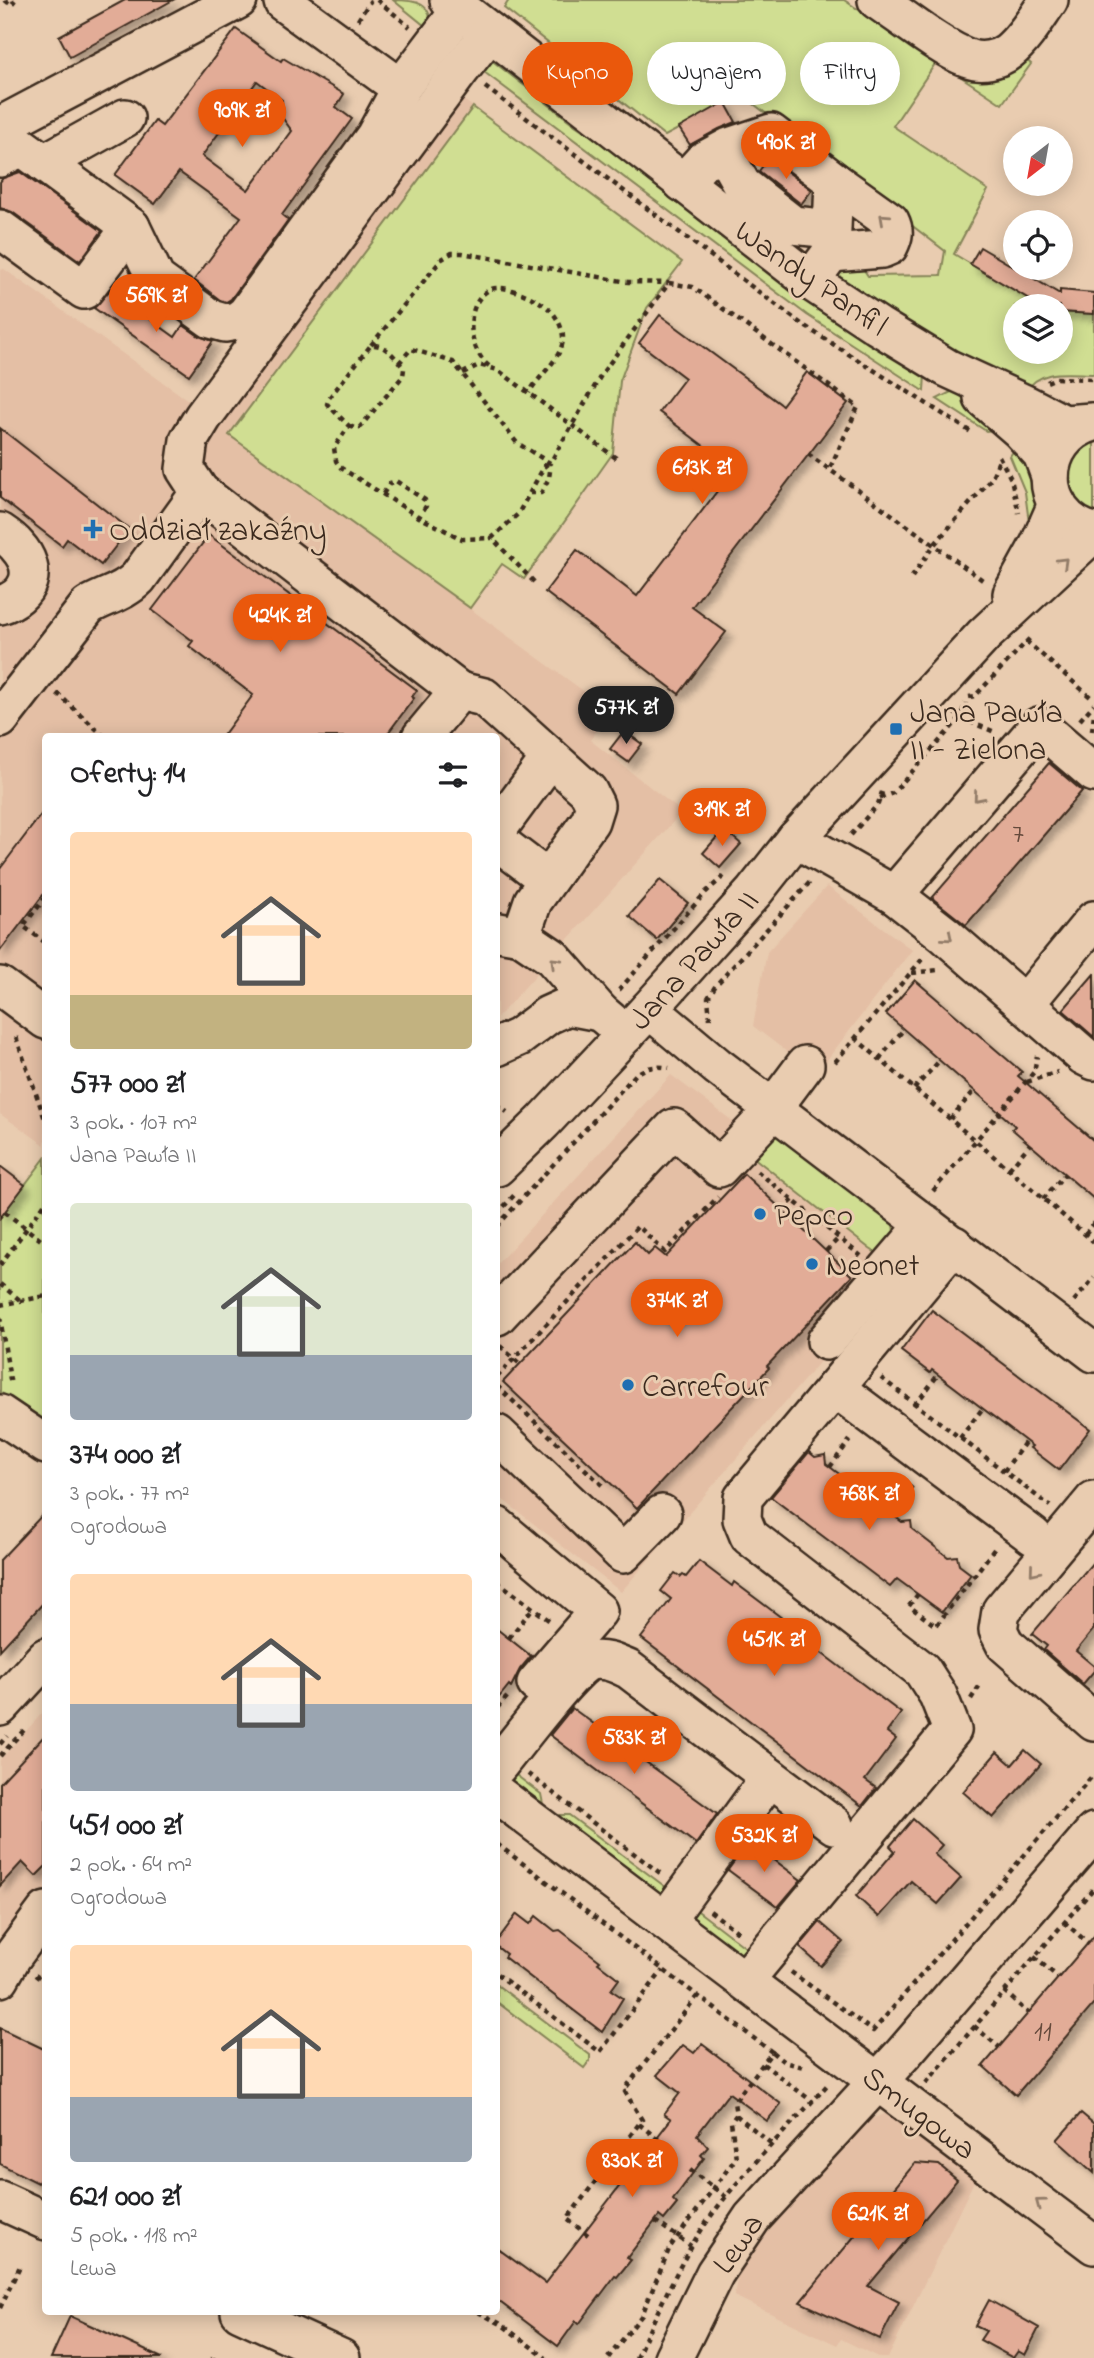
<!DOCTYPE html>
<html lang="pl">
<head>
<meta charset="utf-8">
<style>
  body { margin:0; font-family:"Indie Flower",sans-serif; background:#f6f6f6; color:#202124; height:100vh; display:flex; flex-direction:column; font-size:26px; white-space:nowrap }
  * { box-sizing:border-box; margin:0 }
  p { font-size:23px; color:#757577 }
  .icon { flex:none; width:38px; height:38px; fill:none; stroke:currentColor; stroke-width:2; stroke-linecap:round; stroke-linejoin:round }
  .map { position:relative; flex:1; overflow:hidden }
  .sheet { position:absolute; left:42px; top:733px; width:458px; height:1582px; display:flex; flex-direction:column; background:#fff; border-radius:7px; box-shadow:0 4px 18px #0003 }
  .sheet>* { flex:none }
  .guide { position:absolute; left:522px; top:42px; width:467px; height:63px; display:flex; gap:14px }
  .needle { width:46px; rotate:211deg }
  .fabs { position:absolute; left:1003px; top:126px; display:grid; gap:14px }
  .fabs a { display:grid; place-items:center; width:70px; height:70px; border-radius:50%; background:#fff; box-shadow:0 4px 18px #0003; font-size:35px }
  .price { position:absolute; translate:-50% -60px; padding:0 16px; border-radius:24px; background:#ea580c; color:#fff; font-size:23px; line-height:46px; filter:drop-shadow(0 2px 4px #0008) }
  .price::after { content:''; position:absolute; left:50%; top:42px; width:21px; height:16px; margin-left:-10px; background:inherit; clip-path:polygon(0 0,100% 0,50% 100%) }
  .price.selected { background:#222; color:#fff }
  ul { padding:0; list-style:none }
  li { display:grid; align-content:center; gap:14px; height:371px; padding:0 28px }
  li span { display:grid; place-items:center; height:217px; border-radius:7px; color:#555 }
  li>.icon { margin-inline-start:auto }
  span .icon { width:126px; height:126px; fill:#fffc; stroke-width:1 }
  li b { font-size:30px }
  h2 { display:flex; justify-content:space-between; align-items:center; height:84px; padding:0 28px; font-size:30px }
  .pill { padding:0 24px; border-radius:32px; background:#fff; box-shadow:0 4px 18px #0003; font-size:24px; line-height:63px }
  .pill.selected { background:#ea580c; color:#fff }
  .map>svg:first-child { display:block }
  .built { fill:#e4bfa5 }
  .green { fill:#d0de92; stroke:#868458; stroke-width:2 }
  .building { fill:#e2ac97; stroke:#3b2a1e; stroke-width:2; fill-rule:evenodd; filter:url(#shadow) }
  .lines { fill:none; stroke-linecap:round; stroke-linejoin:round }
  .minor-casing { stroke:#3b2a1e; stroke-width:42 }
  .path { stroke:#3b2a1e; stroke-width:4.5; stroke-dasharray:5 5; stroke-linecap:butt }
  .minor { stroke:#e9ccb0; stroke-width:37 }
  .oneway { stroke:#927b67 }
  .poi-dot { fill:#1f6fb2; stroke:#e9ccb0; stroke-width:2.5 }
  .labels { text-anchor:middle; stroke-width:6; stroke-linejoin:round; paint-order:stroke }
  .number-label { font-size:28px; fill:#654a3c }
  .street-label { font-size:32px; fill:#3b2a1e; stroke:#e9ccb0 }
  .poi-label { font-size:32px; fill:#3b2a1e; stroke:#e9ccb0; text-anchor:start }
</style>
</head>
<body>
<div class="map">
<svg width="1094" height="2358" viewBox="0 0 1094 2358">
  <defs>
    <filter id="shadow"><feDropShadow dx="6" dy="6" stdDeviation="3.5" flood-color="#0004"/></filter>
  </defs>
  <rect width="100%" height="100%" fill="#e9ccb0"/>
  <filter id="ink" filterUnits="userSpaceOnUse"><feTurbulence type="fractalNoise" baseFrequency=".0143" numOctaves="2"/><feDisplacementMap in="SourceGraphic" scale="14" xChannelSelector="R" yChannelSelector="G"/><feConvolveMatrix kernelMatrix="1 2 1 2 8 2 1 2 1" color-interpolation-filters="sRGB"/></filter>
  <g filter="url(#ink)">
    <g class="built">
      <polygon points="434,78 473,107 230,434 611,711 590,740 682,812 497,1018 497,737 46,737 45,1145 0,1114 0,270 4,269 192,403"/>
      <polygon points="827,886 912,950 816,1074 753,1026 767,952"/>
      <polygon points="671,1075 912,1255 621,1592 497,1495 497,1264"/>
      <polygon points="45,1710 45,1893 0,1954 0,1760"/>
      <polygon points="890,2112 977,2175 888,2358 880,2358 841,2339 837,2345 734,2296 738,2273 779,2217 871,2119"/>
    </g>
    <g class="green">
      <path d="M393,0C415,0 434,2 430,30Z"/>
      <path d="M509,0H844L871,18L1022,56L1031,64L1002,104L937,61L893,126L988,190L954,254L1041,306H1015V352H1060L1061,312L1094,314V374C1070,374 1039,367 1026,392L925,337L841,284L838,275L841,266L862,267L868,276L941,275L945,251L742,95L665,136L504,8Z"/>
      <polygon points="490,59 575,125 647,173 925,374 924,391 807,315 476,66"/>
      <polygon points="473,107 682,262 647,308 620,381 613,453 524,579 502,564 470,608 229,435"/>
      <polygon points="953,391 976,407 994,430 986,431 937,399"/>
      <polygon points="1020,441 1041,505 1030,530 1025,492 1010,456"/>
      <path d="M1094,442V514C1088,510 1080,507 1075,501C1057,481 1071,449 1094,442Z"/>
      <polygon points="775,1134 893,1224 895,1239 878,1254 870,1249 753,1157"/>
      <polygon points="45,1158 45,1422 0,1392 0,1218"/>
      <polygon points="508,1769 541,1794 543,1804 540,1809 508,1779"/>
      <polygon points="559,1815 569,1815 675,1894 666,1898 655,1895 555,1820"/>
      <polygon points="690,1905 754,1954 738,1959 692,1923 688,1914"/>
      <polygon points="497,1985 590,2055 590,2060 584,2068 497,2002"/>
    </g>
    <g class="building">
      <polygon points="125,0 173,0 70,57 59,36"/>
      <path d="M236,29L281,61L283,58L344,94L336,107L352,119L282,215L288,220L231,299L226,302L220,300L194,280L241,217L179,172L155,204L115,175L155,121L162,126ZM257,81L282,100L281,116L292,131L248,190L202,156Z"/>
      <polygon points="725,102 736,122 719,129 690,145 679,128"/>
      <polygon points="769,158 812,190 801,204 759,171"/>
      <polygon points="20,172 102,231 80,261 12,212 0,208 0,182 3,178"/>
      <polygon points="980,247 1060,294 1060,290 1094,293 1094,314 1060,312 1060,306 1041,306 970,264"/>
      <polygon points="110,290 175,337 183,325 199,336 213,341 189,375 94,308"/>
      <polygon points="660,315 782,405 807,372 848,403 692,607 726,632 679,694 545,592 577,550 637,596 734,469 659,412 685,378 639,343"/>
      <polygon points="0,428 129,529 101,565 67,539 62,546 0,498"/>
      <polygon points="209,535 417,690 412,697 414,698 385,737 222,737 253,695 189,646 193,641 152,610"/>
      <polygon points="624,731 642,744 628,762 610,749"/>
      <polygon points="1049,763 1082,791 966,925 932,898"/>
      <polygon points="46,808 46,891 0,951 0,869"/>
      <polygon points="724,829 741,844 720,868 703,853"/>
      <polygon points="660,880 688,903 657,940 629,916"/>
      <polygon points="1094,974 1094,1037 1063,1010"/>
      <polygon points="915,980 1022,1072 1018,1076 1094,1141 1094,1199 1012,1129 1015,1126 886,1014"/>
      <polygon points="0,1166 25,1185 0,1218"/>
      <polygon points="744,1174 852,1276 767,1366 769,1368 637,1508 503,1382 635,1242 648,1255 655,1248 666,1257"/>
      <polygon points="932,1310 1090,1429 1059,1470 1030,1448 1032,1446 932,1370 930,1373 901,1351"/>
      <polygon points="809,1452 815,1457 825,1455 826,1464 842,1476 850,1475 852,1484 876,1502 885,1502 886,1510 902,1522 911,1521 912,1529 948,1557 957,1556 959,1565 971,1574 942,1612 897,1579 890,1587 771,1497"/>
      <polygon points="46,1511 46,1600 0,1650 0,1560"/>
      <polygon points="699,1561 732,1586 734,1582 782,1618 779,1621 901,1713 887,1732 896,1739 865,1780 876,1788 862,1806 641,1638 671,1599 661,1591 675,1573 681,1577 683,1575 686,1577"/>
      <polygon points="1094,1561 1094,1629 1076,1651 1094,1666 1094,1671 1083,1684 1044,1650 1047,1646 1032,1634"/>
      <polygon points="497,1629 531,1656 520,1669 511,1687 509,1685 497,1700"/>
      <polygon points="572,1708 717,1814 696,1844 550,1735"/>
      <polygon points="46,1734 46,1866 36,1876 22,1862 0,1886 0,1783"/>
      <polygon points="1025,1750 1041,1764 993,1818 963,1792 997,1752 1012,1765"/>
      <polygon points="913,1819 942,1845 934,1854 961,1878 938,1904 911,1881 879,1917 856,1896 895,1851 890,1846"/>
      <polygon points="749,1841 801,1880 778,1907 728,1870"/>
      <polygon points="517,1914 530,1924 536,1916 555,1931 560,1930 600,1961 598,1963 619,1979 611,1990 623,1998 602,2032 504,1957 506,1954 497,1947 497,1941"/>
      <polygon points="820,1922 843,1942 821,1966 799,1947"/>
      <polygon points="1094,1936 1094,2004 1016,2095 983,2066"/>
      <polygon points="0,2028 46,2050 46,2167 38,2183 0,2164"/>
      <polygon points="702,2044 781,2104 767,2121 729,2093 697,2135 708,2147 701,2155 704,2158 673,2200 677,2204 664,2220 659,2216 627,2258 631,2260 617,2277 615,2276 579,2324 576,2321 558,2346 497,2300 497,2248 545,2283 671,2119 664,2114 680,2093 657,2075 683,2045 694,2053"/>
      <polygon points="1081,2113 1094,2124 1094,2173 1057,2140"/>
      <polygon points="915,2163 939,2165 957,2180 868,2286 899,2302 880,2339 800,2302"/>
      <polygon points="989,2300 1039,2328 1025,2355 1018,2351 1013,2358 980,2340 986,2331 975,2326"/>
      <polygon points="70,2316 162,2358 51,2358"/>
    </g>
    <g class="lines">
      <defs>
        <g id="minor">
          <polyline points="449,0 810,281 878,326 947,368 1025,404 1064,424 1092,422"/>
          <path d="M877,0C901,16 942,49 968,58C981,63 998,60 1009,51C1025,38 1037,17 1049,0"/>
          <polyline points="283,2 401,88"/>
          <polyline points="125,118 44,163 131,227 156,279 211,319 225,323 237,321 246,314 375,136 401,88 461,9"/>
          <polyline points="0,126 238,0"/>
          <polyline points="723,151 742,185 793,225 831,229"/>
          <polyline points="0,158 22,147 44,163"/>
          <polyline points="683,183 703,161 729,147 771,133 834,181 831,253 810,281"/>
          <polyline points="0,229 84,290 131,227"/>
          <path d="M831,253L882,249L889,246C894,236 895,231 890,221L834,181"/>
          <polyline points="983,398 1020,430 1042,454 1050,476"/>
          <path d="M1094,422C1036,438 1035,517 1094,532"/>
          <polyline points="200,492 459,691"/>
          <path d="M0,532C6,536 13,541 17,546C39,570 30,596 0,605"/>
          <polyline points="1012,594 1039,545 1057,504"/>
          <path d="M0,719L88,606C105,596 123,593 138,578L200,492L185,469L189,440L203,417L461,69L490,32"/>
          <polyline points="421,737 459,691 484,697 588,791 595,805 590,821 533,901 521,936"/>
          <polyline points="497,830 550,758"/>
          <polyline points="796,839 894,895 944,934 1084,1056 1094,1061"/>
          <polyline points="497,841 547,879"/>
          <polyline points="894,895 1039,726 1094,773"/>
          <polyline points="499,932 521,936 552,957 600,1012 626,1034"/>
          <polyline points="0,986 46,1020"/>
          <polyline points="1025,1004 1094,920"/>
          <polyline points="649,1009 717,1066 1094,1353"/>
          <polyline points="497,1047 519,1037 548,1015 568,1006 600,1012"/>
          <polyline points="497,1167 543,1122 649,1009 754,892 796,839 984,635 1085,541 1094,537"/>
          <polyline points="497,1316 674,1128 719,1168 764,1120 805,1065"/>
          <polyline points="826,1341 926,1224"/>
          <polyline points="835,1388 1033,1536"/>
          <polyline points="0,1414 46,1445"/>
          <polyline points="497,1434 623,1554 662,1514"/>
          <polyline points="1094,1500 1001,1611 998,1630 1005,1644 1094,1722"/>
          <polyline points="497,1526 598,1611 536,1683"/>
          <polyline points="0,1707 46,1657"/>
          <path d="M497,1767C512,1749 574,1666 591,1661C605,1658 616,1664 628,1669L770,1777L666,1920"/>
          <polyline points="770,1777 834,1825"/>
          <polyline points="497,1794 1094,2245"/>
          <polyline points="0,1978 12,1957 46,1911"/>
          <polyline points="745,1980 952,1730 938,1695 922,1670 749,1536 742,1519 743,1498 954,1245"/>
          <polyline points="0,2200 46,2221"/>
          <polyline points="240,2312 341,2358"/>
          <polyline points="673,2358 715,2273 752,2218 903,2054 1094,1832"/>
        </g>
      </defs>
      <use href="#minor" class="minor-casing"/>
      <g class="path">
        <polyline points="5,0 11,5 15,0"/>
        <polyline points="377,0 410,27"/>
        <polyline points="358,20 371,0"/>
        <polyline points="485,87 803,325 971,432"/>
        <polyline points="371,345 442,259 452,253 462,253 628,282 668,283"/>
        <polyline points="399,363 411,349 453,362 517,443 550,463 603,372 669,283 693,287 858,407 829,470"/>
        <path d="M489,366C468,350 463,305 489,290C503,282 539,299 549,309C556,315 563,328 563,338C563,358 538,376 529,393"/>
        <polyline points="463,373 479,365 498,370 620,461"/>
        <polyline points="1047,382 1056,378 1094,379"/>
        <path d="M349,426L355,428L360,427L403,376L404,369C396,358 386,344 371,345L329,398L327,404L349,426L334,448L336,461L341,468L419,517L462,539L492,538"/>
        <polyline points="808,454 984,581"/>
        <polyline points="999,456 1011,479 1019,513"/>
        <polyline points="530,493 541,493 549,478 550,471 545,465"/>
        <polyline points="383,494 390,483 396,481 425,500 426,506 419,517"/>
        <polyline points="912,577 934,545 991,479 1000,458"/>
        <polyline points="534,582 492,538 518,514 545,465 550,463"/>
        <polyline points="1026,641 1094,700"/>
        <polyline points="57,693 105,737"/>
        <polyline points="969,697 975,696 1030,638"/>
        <polyline points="953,711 960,718 995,732"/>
        <polyline points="1080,720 1094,704"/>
        <polyline points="1092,731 1094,713"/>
        <polyline points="880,798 893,793 960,718 966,703"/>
        <polyline points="851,835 878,804 882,792"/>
        <polyline points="46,897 23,926 46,943"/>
        <polyline points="912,973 938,970"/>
        <polyline points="619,990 706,892 724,876"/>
        <polyline points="710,1019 708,998 716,985 811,881"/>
        <polyline points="16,1037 46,1122"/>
        <polyline points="855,1038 1094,1242"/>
        <polyline points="879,1059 904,1029"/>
        <polyline points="835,1062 924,957"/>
        <polyline points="1027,1082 1058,1072"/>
        <polyline points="914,1089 940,1060"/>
        <polyline points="497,1105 507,1112"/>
        <polyline points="950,1119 975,1090"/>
        <polyline points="1009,1169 1030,1144"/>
        <polyline points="757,1171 861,1256"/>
        <polyline points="933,1191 1034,1072 1037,1056"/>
        <polyline points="1043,1199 1065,1174"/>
        <polyline points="782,1210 793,1200"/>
        <polyline points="5,1212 46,1244"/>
        <polyline points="497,1214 517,1192"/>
        <path d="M497,1226L636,1074C647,1067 656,1065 669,1068"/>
        <polyline points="1085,1234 1094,1223"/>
        <polyline points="826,1251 839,1238"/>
        <polyline points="0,1265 46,1202"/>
        <polyline points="0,1284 21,1301"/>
        <polyline points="1074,1301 1094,1278"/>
        <polyline points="0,1305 46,1296"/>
        <polyline points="0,1317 11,1386"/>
        <polyline points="500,1346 520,1364"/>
        <polyline points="497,1377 638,1226 665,1252 718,1197"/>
        <polyline points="881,1378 1050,1506"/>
        <polyline points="497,1386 602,1485"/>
        <polyline points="915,1405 938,1375"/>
        <polyline points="960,1438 983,1408"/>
        <polyline points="830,1467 850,1440"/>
        <polyline points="1004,1471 1026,1441"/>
        <polyline points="890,1513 912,1486"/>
        <polyline points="497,1581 550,1621"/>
        <polyline points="918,1594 909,1606 936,1626 995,1548"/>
        <polyline points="509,1638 533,1608"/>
        <polyline points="971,1699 980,1685"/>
        <polyline points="497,1708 508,1696"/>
        <polyline points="0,1744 7,1736"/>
        <polyline points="0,1756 25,1729"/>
        <polyline points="528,1774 664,1876"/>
        <polyline points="497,1844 772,2052 734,2102 736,2115 731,2122 736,2158 670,2247 642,2315 608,2358"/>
        <polyline points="710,1911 742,1935"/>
        <polyline points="1064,1922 1088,1943"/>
        <polyline points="1034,1957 1059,1978"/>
        <polyline points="791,1972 873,2031 1094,1774"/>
        <polyline points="497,1974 600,2052 663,1970"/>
        <polyline points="35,1975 46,1983"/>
        <polyline points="1004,1991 1028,2013"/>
        <polyline points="974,2026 999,2047"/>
        <polyline points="772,2052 784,2062 807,2068"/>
        <polyline points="763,2064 813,2102"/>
        <polyline points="926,2083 1094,1888"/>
        <polyline points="736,2115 773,2145"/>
        <polyline points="639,2124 659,2140"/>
        <polyline points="605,2169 625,2185"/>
        <polyline points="690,2170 726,2197"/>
        <polyline points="655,2221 691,2246"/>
        <polyline points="588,2235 567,2219 642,2120 624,2090 698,1995"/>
        <polyline points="0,2308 20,2266"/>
        <polyline points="478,2312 501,2324 546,2358"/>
        <polyline points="213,2358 213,2357"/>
        <path d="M636,2358C659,2310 680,2259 711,2216C746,2168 790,2127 829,2083"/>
      </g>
      <use href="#minor" class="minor"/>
    </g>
    <defs><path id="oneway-chevron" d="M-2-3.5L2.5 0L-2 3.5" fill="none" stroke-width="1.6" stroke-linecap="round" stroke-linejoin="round" transform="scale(1.75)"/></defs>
    <g class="oneway">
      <use href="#oneway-chevron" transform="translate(884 218) rotate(-138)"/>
      <use href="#oneway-chevron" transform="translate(1063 562) rotate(-44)"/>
      <use href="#oneway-chevron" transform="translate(978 797) rotate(131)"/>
      <use href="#oneway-chevron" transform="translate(948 937) rotate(40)"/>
      <use href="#oneway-chevron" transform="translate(555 962) rotate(-135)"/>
      <use href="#oneway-chevron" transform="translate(1034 1571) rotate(130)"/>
      <use href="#oneway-chevron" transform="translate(1040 2203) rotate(-143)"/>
    </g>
  </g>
  <g class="poi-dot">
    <path d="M89.5 518.5h7v7h7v7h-7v7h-7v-7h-7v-7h7z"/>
    <rect x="889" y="722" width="14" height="14" rx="3.5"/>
    <circle cx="760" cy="1214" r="7"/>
    <circle cx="812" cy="1264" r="7"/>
    <circle cx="628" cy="1385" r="7"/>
  </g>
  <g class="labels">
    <g class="number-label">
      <text x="1018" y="842">7</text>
      <text x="1043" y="2040">11</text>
    </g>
    <g class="street-label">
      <text transform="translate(812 277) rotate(35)" y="11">Wandy Panfil</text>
      <text transform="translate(693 959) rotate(-48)" y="11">Jana Pawła II</text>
      <text transform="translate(920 2112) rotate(37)" y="11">Smugowa</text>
      <text transform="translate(737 2243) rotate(-56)" y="11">Lewa</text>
    </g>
    <g class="poi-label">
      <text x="109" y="540">Oddział zakaźny</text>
      <text x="910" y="722">Jana Pawła<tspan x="910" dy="37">II - Zielona</tspan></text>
      <text x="774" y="1225">Pepco</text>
      <text x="826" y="1275">Neonet</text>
      <text x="642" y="1396">Carrefour</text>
    </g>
  </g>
</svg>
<div class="fabs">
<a><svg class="needle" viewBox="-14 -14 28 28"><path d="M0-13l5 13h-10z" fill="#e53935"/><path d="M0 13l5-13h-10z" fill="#757577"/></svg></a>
<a><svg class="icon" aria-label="locate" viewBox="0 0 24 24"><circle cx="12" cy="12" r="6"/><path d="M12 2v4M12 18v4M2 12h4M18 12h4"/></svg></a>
<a><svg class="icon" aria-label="layers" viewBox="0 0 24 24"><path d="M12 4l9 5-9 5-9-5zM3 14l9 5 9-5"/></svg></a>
</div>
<b class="price" style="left:242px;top:149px">909K zł</b>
<b class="price" style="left:786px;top:181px">490K zł</b>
<b class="price" style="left:156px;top:334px">569K zł</b>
<b class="price" style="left:702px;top:506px">613K zł</b>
<b class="price" style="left:280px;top:654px">424K zł</b>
<b class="price selected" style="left:626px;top:746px">577K zł</b>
<b class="price" style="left:722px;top:848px">319K zł</b>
<b class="price" style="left:677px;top:1339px">374K zł</b>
<b class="price" style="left:869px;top:1532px">768K zł</b>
<b class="price" style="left:774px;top:1678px">451K zł</b>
<b class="price" style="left:634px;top:1776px">583K zł</b>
<b class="price" style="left:764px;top:1874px">532K zł</b>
<b class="price" style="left:632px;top:2199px">830K zł</b>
<b class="price" style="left:878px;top:2252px">621K zł</b>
<div class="guide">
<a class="pill selected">Kupno</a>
<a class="pill">Wynajem</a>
<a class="pill">Filtry</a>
</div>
<section class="sheet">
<h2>Oferty: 14<svg class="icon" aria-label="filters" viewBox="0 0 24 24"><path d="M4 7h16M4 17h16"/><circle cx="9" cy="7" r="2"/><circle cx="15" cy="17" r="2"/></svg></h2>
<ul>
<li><span style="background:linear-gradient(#ffd9b3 75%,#c2b280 0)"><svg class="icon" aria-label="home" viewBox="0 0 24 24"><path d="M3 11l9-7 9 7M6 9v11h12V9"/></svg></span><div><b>577 000 zł</b><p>3 pok. · 107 m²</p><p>Jana Pawła II</p></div></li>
<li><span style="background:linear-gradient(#dfe7d0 70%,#9aa5b1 0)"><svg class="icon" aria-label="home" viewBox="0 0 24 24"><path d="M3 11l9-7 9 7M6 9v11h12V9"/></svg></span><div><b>374 000 zł</b><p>3 pok. · 77 m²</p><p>Ogrodowa</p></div></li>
<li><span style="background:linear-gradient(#ffd9b3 60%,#9aa5b1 0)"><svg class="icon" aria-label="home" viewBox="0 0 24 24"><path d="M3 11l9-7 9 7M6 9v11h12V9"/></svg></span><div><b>451 000 zł</b><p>2 pok. · 64 m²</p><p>Ogrodowa</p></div></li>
<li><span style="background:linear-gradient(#ffd9b3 70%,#9aa5b1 0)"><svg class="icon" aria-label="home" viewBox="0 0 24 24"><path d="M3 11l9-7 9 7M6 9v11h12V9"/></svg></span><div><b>621 000 zł</b><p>5 pok. · 118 m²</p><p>Lewa</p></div></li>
</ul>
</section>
</div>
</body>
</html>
